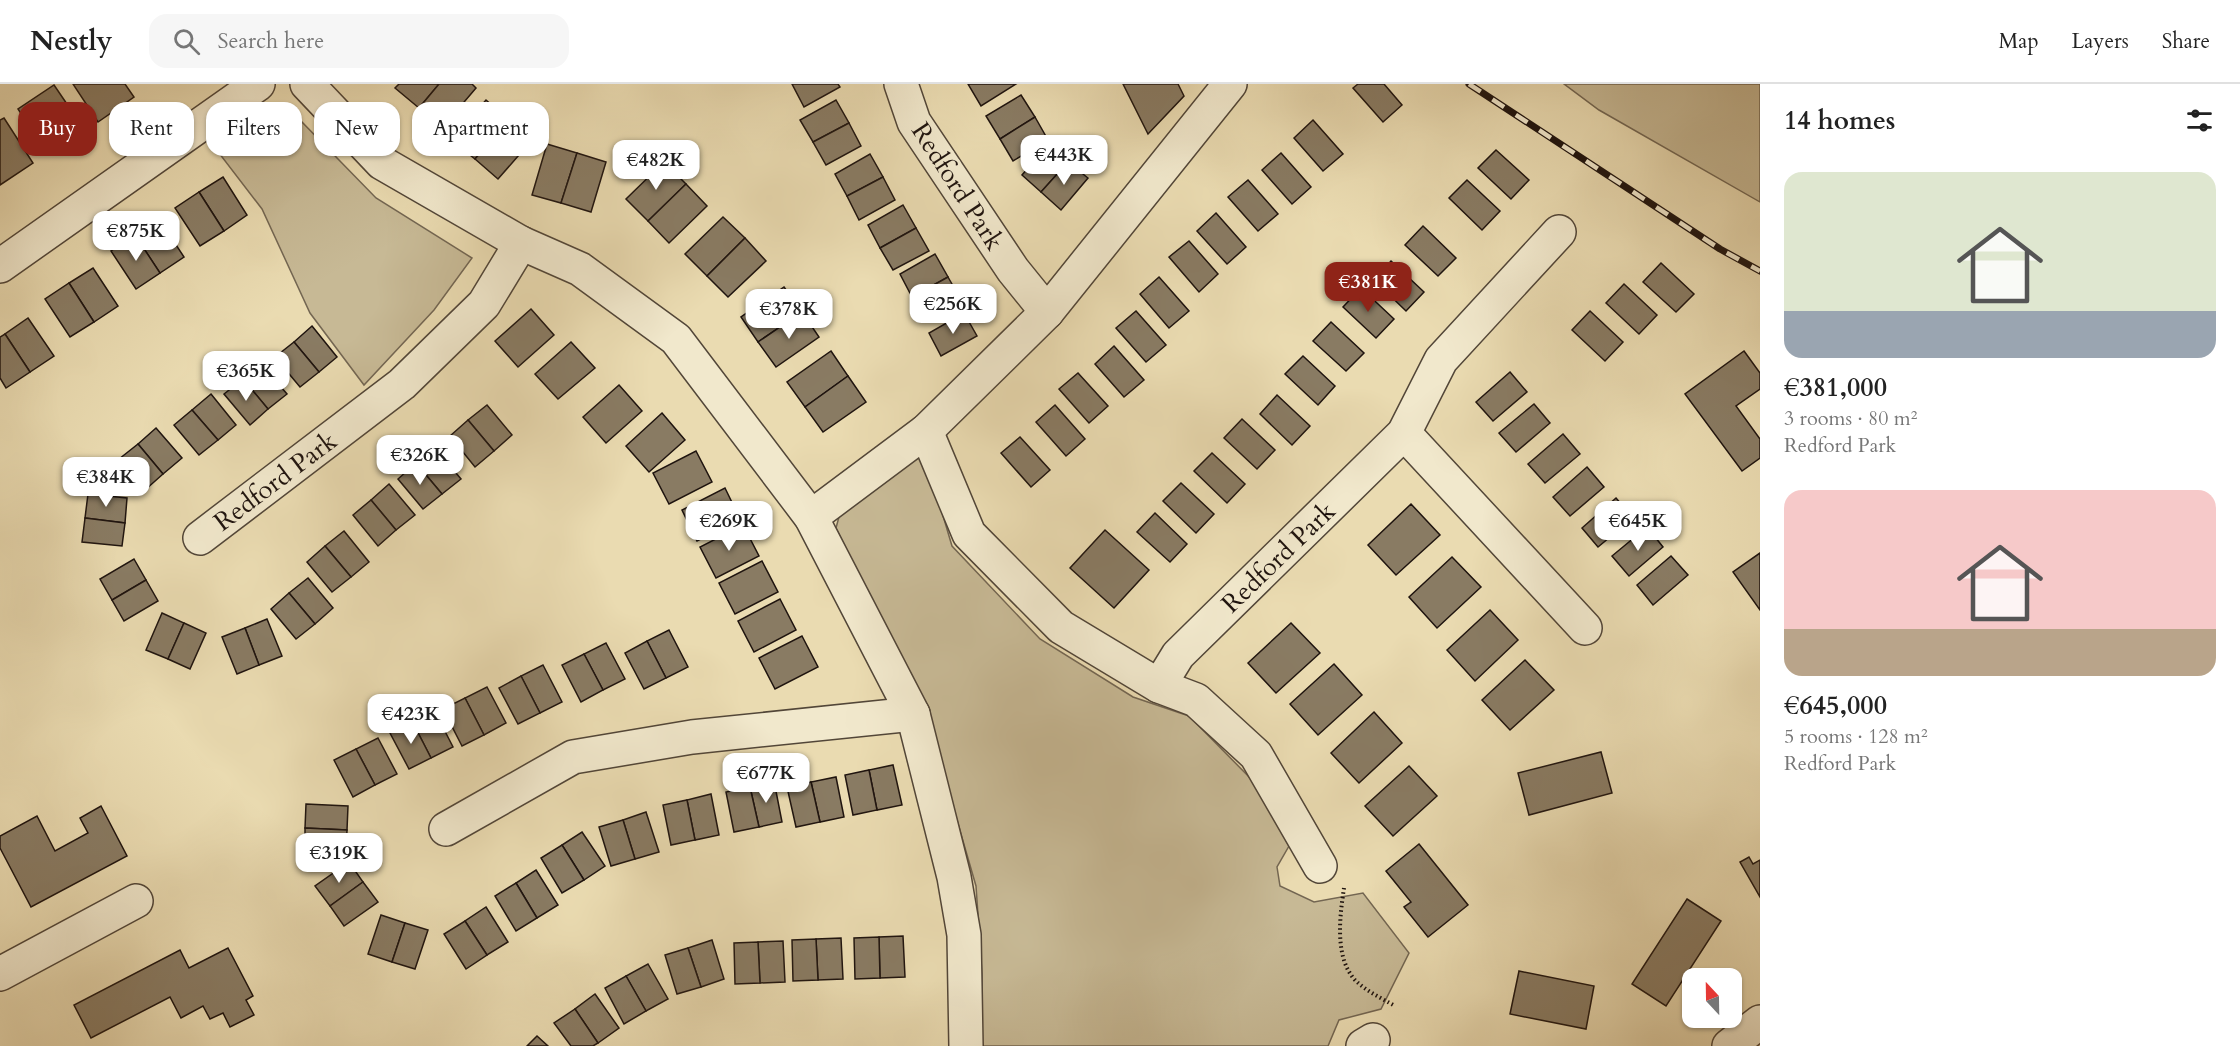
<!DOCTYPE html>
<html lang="en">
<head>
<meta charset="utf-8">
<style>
  body { margin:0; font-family:Cardo,serif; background:#f6f6f6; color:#222; height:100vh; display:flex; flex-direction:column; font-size:22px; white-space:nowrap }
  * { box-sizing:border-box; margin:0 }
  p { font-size:20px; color:#767676 }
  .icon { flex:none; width:33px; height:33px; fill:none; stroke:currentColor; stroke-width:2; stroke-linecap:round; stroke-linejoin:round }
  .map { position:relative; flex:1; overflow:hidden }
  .details { display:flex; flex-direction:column; background:#fff; width:480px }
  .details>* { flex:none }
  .top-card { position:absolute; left:18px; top:18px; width:570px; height:54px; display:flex; gap:12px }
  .needle { width:39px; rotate:338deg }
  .buttons { position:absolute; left:1682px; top:884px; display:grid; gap:12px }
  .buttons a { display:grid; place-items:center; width:60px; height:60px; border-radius:12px; background:#fff; box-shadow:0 2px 4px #0004; font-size:30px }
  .price { position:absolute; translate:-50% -51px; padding:0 14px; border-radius:12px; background:#fff; color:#222; font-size:20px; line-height:39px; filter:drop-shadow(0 2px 3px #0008) }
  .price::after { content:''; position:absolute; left:50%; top:36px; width:18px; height:14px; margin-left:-9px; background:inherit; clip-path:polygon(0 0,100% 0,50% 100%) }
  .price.selected { background:#8f2418; color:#fff }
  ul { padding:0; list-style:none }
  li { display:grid; align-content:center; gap:12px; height:318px; padding:0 24px }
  li span { display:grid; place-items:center; height:186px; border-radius:18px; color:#555 }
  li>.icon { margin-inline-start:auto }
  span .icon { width:108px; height:108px; fill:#fffc; stroke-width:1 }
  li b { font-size:26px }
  h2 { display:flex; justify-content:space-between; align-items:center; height:72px; padding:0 24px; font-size:26px }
  .pill { padding:0 21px; border-radius:18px; background:#fff; box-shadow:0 2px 4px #0004; font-size:21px; line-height:54px }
  .pill.selected { background:#8f2418; color:#fff }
  header { display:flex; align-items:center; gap:36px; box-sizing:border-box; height:84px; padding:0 30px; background:#fff; border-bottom:2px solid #e0e0e0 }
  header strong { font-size:28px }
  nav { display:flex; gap:33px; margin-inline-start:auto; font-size:21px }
  .search { width:420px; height:54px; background:#f6f6f6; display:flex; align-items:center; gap:15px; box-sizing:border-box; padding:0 21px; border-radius:18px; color:#767676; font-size:22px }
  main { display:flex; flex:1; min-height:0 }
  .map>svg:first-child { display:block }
  .green { fill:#c7b995; stroke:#736652; stroke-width:1.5 }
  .building { fill:#897b63; stroke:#1f140f; stroke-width:1.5 }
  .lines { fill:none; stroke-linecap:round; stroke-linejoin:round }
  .minor-casing { stroke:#524638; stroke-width:36 }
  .path { stroke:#1f140f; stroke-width:4; stroke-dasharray:1.5 3; stroke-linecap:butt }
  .minor { stroke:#f1e8cc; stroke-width:33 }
  .rail-casing { stroke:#1f140f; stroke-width:7 }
  .rail { stroke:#f1e8cc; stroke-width:4.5; stroke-dasharray:14; stroke-linecap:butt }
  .labels { text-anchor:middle; stroke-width:6; stroke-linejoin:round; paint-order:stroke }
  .street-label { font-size:26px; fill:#1f140f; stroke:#f1e8cc }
</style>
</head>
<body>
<header>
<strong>Nestly</strong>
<div class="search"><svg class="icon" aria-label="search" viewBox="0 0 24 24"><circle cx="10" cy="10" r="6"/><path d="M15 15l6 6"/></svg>Search here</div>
<nav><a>Map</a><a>Layers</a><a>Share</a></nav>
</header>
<main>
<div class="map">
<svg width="1760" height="962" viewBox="0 0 1760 962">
  <rect width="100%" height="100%" fill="#eadbb1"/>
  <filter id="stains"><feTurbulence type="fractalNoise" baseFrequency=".00333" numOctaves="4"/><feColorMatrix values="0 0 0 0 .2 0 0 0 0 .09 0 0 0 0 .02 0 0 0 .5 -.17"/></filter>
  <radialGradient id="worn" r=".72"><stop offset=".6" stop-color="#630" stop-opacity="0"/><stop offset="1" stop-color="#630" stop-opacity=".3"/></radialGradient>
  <g class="green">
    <polygon points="1564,0 1760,0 1760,118 1599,26"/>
    <polygon points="272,22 297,33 376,114 472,174 434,226 364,301 310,229 262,125 209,56 242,34"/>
    <polygon points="916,371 928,381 952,462 1040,555 1133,613 1189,632 1259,703 1289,762 1277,783 1280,802 1314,818 1363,809 1409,869 1381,925 1339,936 1328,962 982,962 982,890 976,802 926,629 836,444 840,429"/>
  </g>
  <g class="building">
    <polygon points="73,0 125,0 134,13 98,38"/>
    <polygon points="399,0 439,0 419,24 395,4"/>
    <polygon points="439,0 472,0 476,4 442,44 419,24"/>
    <polygon points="792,0 838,0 840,3 804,23"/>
    <polygon points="968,0 1016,0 981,22"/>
    <polygon points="1123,0 1178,0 1184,12 1148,50"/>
    <polygon points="1358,0 1384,0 1402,21 1383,38 1353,4"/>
    <polygon points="54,1 84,45 47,70 18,25"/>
    <polygon points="1021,11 1035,33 1000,55 986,32"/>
    <polygon points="486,16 509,36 475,75 451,56"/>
    <polygon points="836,16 849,39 813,58 800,36"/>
    <polygon points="1035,33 1048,56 1013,77 1000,55"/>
    <polygon points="4,34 33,79 0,101 0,36"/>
    <polygon points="509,36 532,56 498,95 475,75"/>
    <polygon points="1313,36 1343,70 1323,87 1294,54"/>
    <polygon points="849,39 861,62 826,81 813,58"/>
    <polygon points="547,60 577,69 561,119 532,111"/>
    <polygon points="1049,60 1068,78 1041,108 1022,91"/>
    <polygon points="1496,66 1529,96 1511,115 1478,84"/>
    <polygon points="577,69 606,78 591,128 561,119"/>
    <polygon points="1281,69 1311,103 1292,120 1262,86"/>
    <polygon points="870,70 883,93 847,112 835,90"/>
    <polygon points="664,78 686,100 648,137 626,115"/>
    <polygon points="1068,78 1088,94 1061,126 1041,108"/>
    <polygon points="223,93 247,131 224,147 199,108"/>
    <polygon points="883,93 895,116 859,136 847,112"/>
    <polygon points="1248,96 1278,130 1258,147 1228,113"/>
    <polygon points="1467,96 1500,127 1482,146 1449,114"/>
    <polygon points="686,100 707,122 669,159 648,137"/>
    <polygon points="199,108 224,147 200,162 175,124"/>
    <polygon points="903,121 916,144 880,164 868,141"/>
    <polygon points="1216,129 1246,163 1227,180 1197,147"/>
    <polygon points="723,133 745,154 707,192 685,170"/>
    <polygon points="159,135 184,173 160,189 135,151"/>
    <polygon points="1423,142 1456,174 1438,192 1405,161"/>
    <polygon points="916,144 929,167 893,186 880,164"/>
    <polygon points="135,151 160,189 136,205 111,167"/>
    <polygon points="745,154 766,177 728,213 707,192"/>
    <polygon points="1189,157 1218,190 1199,208 1169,173"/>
    <polygon points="935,170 948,193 912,213 900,190"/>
    <polygon points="1391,177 1424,208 1406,227 1374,196"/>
    <polygon points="1661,179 1694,210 1676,228 1643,198"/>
    <polygon points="93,184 118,222 94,238 69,199"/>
    <polygon points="948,193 961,216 925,236 912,213"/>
    <polygon points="1159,193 1189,227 1169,244 1140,210"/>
    <polygon points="69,199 94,238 70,253 45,215"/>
    <polygon points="1624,200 1657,231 1639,250 1606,219"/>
    <polygon points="784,203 802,228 758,258 741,233"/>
    <polygon points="1361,204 1394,235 1376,254 1343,223"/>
    <polygon points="531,225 554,251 518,283 495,257"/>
    <polygon points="1136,227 1166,261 1146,278 1116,244"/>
    <polygon points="1590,227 1623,258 1605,277 1572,246"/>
    <polygon points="802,228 819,253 776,283 758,258"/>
    <polygon points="964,229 977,252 941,272 929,249"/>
    <polygon points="28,234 54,272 30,288 5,250"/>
    <polygon points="1331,238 1364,269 1346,287 1313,257"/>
    <polygon points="312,242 337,273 319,288 294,258"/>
    <polygon points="5,250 30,288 6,304 0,294 0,253"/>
    <polygon points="294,258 319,288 300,303 275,273"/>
    <polygon points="571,258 595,284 558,315 535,290"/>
    <polygon points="1114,262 1144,296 1124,313 1095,280"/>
    <polygon points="831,267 848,292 805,323 787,298"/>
    <polygon points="1744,267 1760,289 1760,305 1736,322 1760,355 1760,374 1742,387 1685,310"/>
    <polygon points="1303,272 1335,302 1318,321 1285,290"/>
    <polygon points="261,280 287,310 268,325 243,295"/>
    <polygon points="1510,288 1527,308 1493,337 1476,318"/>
    <polygon points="1078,289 1108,322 1089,339 1059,305"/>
    <polygon points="848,292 866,318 823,348 805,323"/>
    <polygon points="243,295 268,325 250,341 224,310"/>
    <polygon points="619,301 642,327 606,359 583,333"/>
    <polygon points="211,310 236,341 218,356 192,326"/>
    <polygon points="1277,311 1310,342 1292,361 1260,330"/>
    <polygon points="1534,320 1550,339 1516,368 1499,349"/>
    <polygon points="487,321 512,351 494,367 468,336"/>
    <polygon points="1055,321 1085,355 1066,372 1036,338"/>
    <polygon points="192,326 218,356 199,371 174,341"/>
    <polygon points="662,329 685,356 649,388 626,362"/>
    <polygon points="1242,335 1275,366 1257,385 1224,354"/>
    <polygon points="468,336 494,367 475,383 450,352"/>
    <polygon points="156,344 182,374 163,390 138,360"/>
    <polygon points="1563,350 1580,370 1545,399 1528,380"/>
    <polygon points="1020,353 1050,386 1031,403 1001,369"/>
    <polygon points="138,360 163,390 145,406 119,375"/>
    <polygon points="435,364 461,395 442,410 416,379"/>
    <polygon points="696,367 712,398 669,420 653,389"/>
    <polygon points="1212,369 1245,400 1227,419 1194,387"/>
    <polygon points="416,379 442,410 423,425 398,395"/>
    <polygon points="1587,383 1604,403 1570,432 1553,413"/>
    <polygon points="1181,399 1214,430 1196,449 1163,417"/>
    <polygon points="389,400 415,431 396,446 371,416"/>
    <polygon points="725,404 740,435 697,457 682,426"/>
    <polygon points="88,410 127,414 125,439 85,434"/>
    <polygon points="1616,414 1633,434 1598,463 1582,444"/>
    <polygon points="371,416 396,446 378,462 353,431"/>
    <polygon points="1411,420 1440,451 1396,491 1368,461"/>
    <polygon points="1155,429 1187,460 1170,478 1137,448"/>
    <polygon points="85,434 125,439 122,462 82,458"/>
    <polygon points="743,441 759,472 716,494 700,463"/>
    <polygon points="1647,443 1663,463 1629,492 1612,472"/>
    <polygon points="1105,446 1149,486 1114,524 1070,484"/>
    <polygon points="344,447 369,478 351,493 325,462"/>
    <polygon points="325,462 351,493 332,508 307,478"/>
    <polygon points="1760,469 1760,526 1733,488"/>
    <polygon points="1671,472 1688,491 1653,521 1637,501"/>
    <polygon points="1452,473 1481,503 1437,544 1409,513"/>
    <polygon points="134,475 146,496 112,516 100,495"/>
    <polygon points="762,477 778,508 735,530 719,499"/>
    <polygon points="308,494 333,524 315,540 289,509"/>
    <polygon points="146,496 158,517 124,537 112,516"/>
    <polygon points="289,509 315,540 296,555 271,525"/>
    <polygon points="780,515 796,546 754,568 738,537"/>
    <polygon points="1490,526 1518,556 1475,597 1447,566"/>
    <polygon points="162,529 184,539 168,575 146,566"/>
    <polygon points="267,535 282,572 259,581 245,544"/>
    <polygon points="184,539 206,549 190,585 168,575"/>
    <polygon points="1291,539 1320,569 1276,609 1248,579"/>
    <polygon points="245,544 259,581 237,590 222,553"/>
    <polygon points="669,546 688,583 666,594 647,557"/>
    <polygon points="802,552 818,583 775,605 759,574"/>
    <polygon points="647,557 666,594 644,605 625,569"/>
    <polygon points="606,559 625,595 603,606 584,570"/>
    <polygon points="584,570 603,606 581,618 562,581"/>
    <polygon points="1525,576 1554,606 1510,646 1482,616"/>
    <polygon points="1334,580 1362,611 1318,651 1290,620"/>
    <polygon points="543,581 562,618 540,629 521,592"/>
    <polygon points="521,592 540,629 518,640 499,604"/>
    <polygon points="487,603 506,639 484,651 465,614"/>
    <polygon points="465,614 484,651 462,662 443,625"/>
    <polygon points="434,626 453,663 431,674 412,637"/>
    <polygon points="1374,628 1402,659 1359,699 1331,669"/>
    <polygon points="412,637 431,674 409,685 390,649"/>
    <polygon points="378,654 397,690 375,701 356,665"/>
    <polygon points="356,665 375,701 353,713 334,676"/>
    <polygon points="1601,668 1612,709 1529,731 1518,689"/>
    <polygon points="893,681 902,721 877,726 869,686"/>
    <polygon points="1409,682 1437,712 1393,752 1365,722"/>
    <polygon points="869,686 877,726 853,731 845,691"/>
    <polygon points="836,693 844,733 820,738 811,698"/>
    <polygon points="774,697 782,738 759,743 750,703"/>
    <polygon points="811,698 820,738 796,743 787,703"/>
    <polygon points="750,703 759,743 734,748 726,708"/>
    <polygon points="711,710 719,751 695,756 687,716"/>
    <polygon points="687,716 695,756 671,761 663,721"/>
    <polygon points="306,720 348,722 347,746 305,744"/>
    <polygon points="101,722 127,772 31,823 0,764 0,752 37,732 55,767 88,749 80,734"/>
    <polygon points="646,728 659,768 635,775 623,736"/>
    <polygon points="623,736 635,775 611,782 599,743"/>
    <polygon points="305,744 347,746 346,771 305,769"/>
    <polygon points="582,748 605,782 584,796 562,761"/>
    <polygon points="1419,760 1468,821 1428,853 1404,823 1411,818 1386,787"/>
    <polygon points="562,761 584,796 562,809 541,774"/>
    <polygon points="1749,773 1753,780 1760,776 1760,813 1740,778"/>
    <polygon points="349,778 363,798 330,822 315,802"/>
    <polygon points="536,786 558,821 537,834 516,799"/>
    <polygon points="363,798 378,818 344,842 330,822"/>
    <polygon points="516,799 537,834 516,847 495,812"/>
    <polygon points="1687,815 1721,837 1666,922 1632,900"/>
    <polygon points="486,823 508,858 487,871 465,837"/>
    <polygon points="381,831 405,839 392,878 368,870"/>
    <polygon points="465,837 487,871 466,885 444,850"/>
    <polygon points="405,839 428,846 415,885 392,878"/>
    <polygon points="903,852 905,893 880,894 879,853"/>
    <polygon points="879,853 880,894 855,895 854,854"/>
    <polygon points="841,854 843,895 818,896 816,855"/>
    <polygon points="816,855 818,896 793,897 792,856"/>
    <polygon points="712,856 724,895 701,903 688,864"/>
    <polygon points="783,857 785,898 760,899 758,858"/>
    <polygon points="758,858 760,899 735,900 734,859"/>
    <polygon points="228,864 253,912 246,916 254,931 230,943 223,929 210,935 203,922 181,934 170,913 91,954 74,921 180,866 189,884"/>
    <polygon points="688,864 701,903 677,910 665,871"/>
    <polygon points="648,880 668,915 646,927 626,892"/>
    <polygon points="1519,887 1594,902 1586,945 1510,930"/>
    <polygon points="626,892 646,927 624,940 605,904"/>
    <polygon points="595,910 619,944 598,959 575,925"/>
    <polygon points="575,925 598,959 593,962 571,962 554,939"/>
    <polygon points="537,952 548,962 527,962"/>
  </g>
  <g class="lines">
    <defs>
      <g id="minor">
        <polyline points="307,0 382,79 521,159 580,185 676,255 811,433 913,630 954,793 964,851 966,962"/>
        <polyline points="901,0 914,38 1013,186 1047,228"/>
        <polyline points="0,182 258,0"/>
        <polyline points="926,347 969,450 1061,543 1159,602 1178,571 1404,349 1441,276 1559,148"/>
        <polyline points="1404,349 1585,544"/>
        <polyline points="811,433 926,347 1047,228 1230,0"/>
        <polyline points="200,454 402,300 484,220 521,159"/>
        <polyline points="1159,602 1196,616 1256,671 1320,782"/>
        <polyline points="446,745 573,673 692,653 913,630"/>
        <polyline points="0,890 136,817"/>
        <polyline points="1363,962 1373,956"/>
        <polyline points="1729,962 1760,938"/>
      </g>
    </defs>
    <use href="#minor" class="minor-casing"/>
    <path class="path" d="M1344,804C1340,831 1334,873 1355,896C1366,907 1381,914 1395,922"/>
    <use href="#minor" class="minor"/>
    <defs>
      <polyline id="rail" points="1469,0 1720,165 1760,187"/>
    </defs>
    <use href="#rail" class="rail-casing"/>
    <use href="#rail" class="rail"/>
  </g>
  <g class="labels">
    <g class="street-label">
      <text transform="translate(958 102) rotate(57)" y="9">Redford Park</text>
      <text transform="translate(275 397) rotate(-37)" y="9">Redford Park</text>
      <text transform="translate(1278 473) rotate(-44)" y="9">Redford Park</text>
    </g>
  </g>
  <rect width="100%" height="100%" filter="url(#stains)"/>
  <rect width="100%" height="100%" fill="url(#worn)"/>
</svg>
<div class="buttons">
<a><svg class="needle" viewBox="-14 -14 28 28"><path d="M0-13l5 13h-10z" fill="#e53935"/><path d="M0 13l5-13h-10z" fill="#767676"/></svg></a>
</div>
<b class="price" style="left:1064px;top:102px">€443K</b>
<b class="price" style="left:656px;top:107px">€482K</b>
<b class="price" style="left:136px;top:178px">€875K</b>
<b class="price selected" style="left:1368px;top:229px">€381K</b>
<b class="price" style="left:953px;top:251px">€256K</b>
<b class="price" style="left:789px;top:256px">€378K</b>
<b class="price" style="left:246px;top:318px">€365K</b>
<b class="price" style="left:420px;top:402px">€326K</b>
<b class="price" style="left:106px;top:424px">€384K</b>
<b class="price" style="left:729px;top:468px">€269K</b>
<b class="price" style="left:1638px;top:468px">€645K</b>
<b class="price" style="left:411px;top:661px">€423K</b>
<b class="price" style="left:766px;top:720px">€677K</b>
<b class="price" style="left:339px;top:800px">€319K</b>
<div class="top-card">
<a class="pill selected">Buy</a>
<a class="pill">Rent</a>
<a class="pill">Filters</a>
<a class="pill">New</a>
<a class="pill">Apartment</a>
</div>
</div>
<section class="details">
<h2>14 homes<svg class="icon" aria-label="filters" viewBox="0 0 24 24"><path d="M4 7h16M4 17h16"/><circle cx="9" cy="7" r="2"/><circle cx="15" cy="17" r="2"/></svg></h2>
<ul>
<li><span style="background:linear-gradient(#dfe7d0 75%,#9aa5b1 0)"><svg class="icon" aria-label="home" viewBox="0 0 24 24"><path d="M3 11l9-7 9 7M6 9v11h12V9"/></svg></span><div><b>€381,000</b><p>3 rooms · 80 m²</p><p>Redford Park</p></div></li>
<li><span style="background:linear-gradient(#f6c9c9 75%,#b9a48a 0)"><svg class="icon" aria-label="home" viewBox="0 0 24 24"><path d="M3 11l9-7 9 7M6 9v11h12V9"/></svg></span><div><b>€645,000</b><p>5 rooms · 128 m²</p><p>Redford Park</p></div></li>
</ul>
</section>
</main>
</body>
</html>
